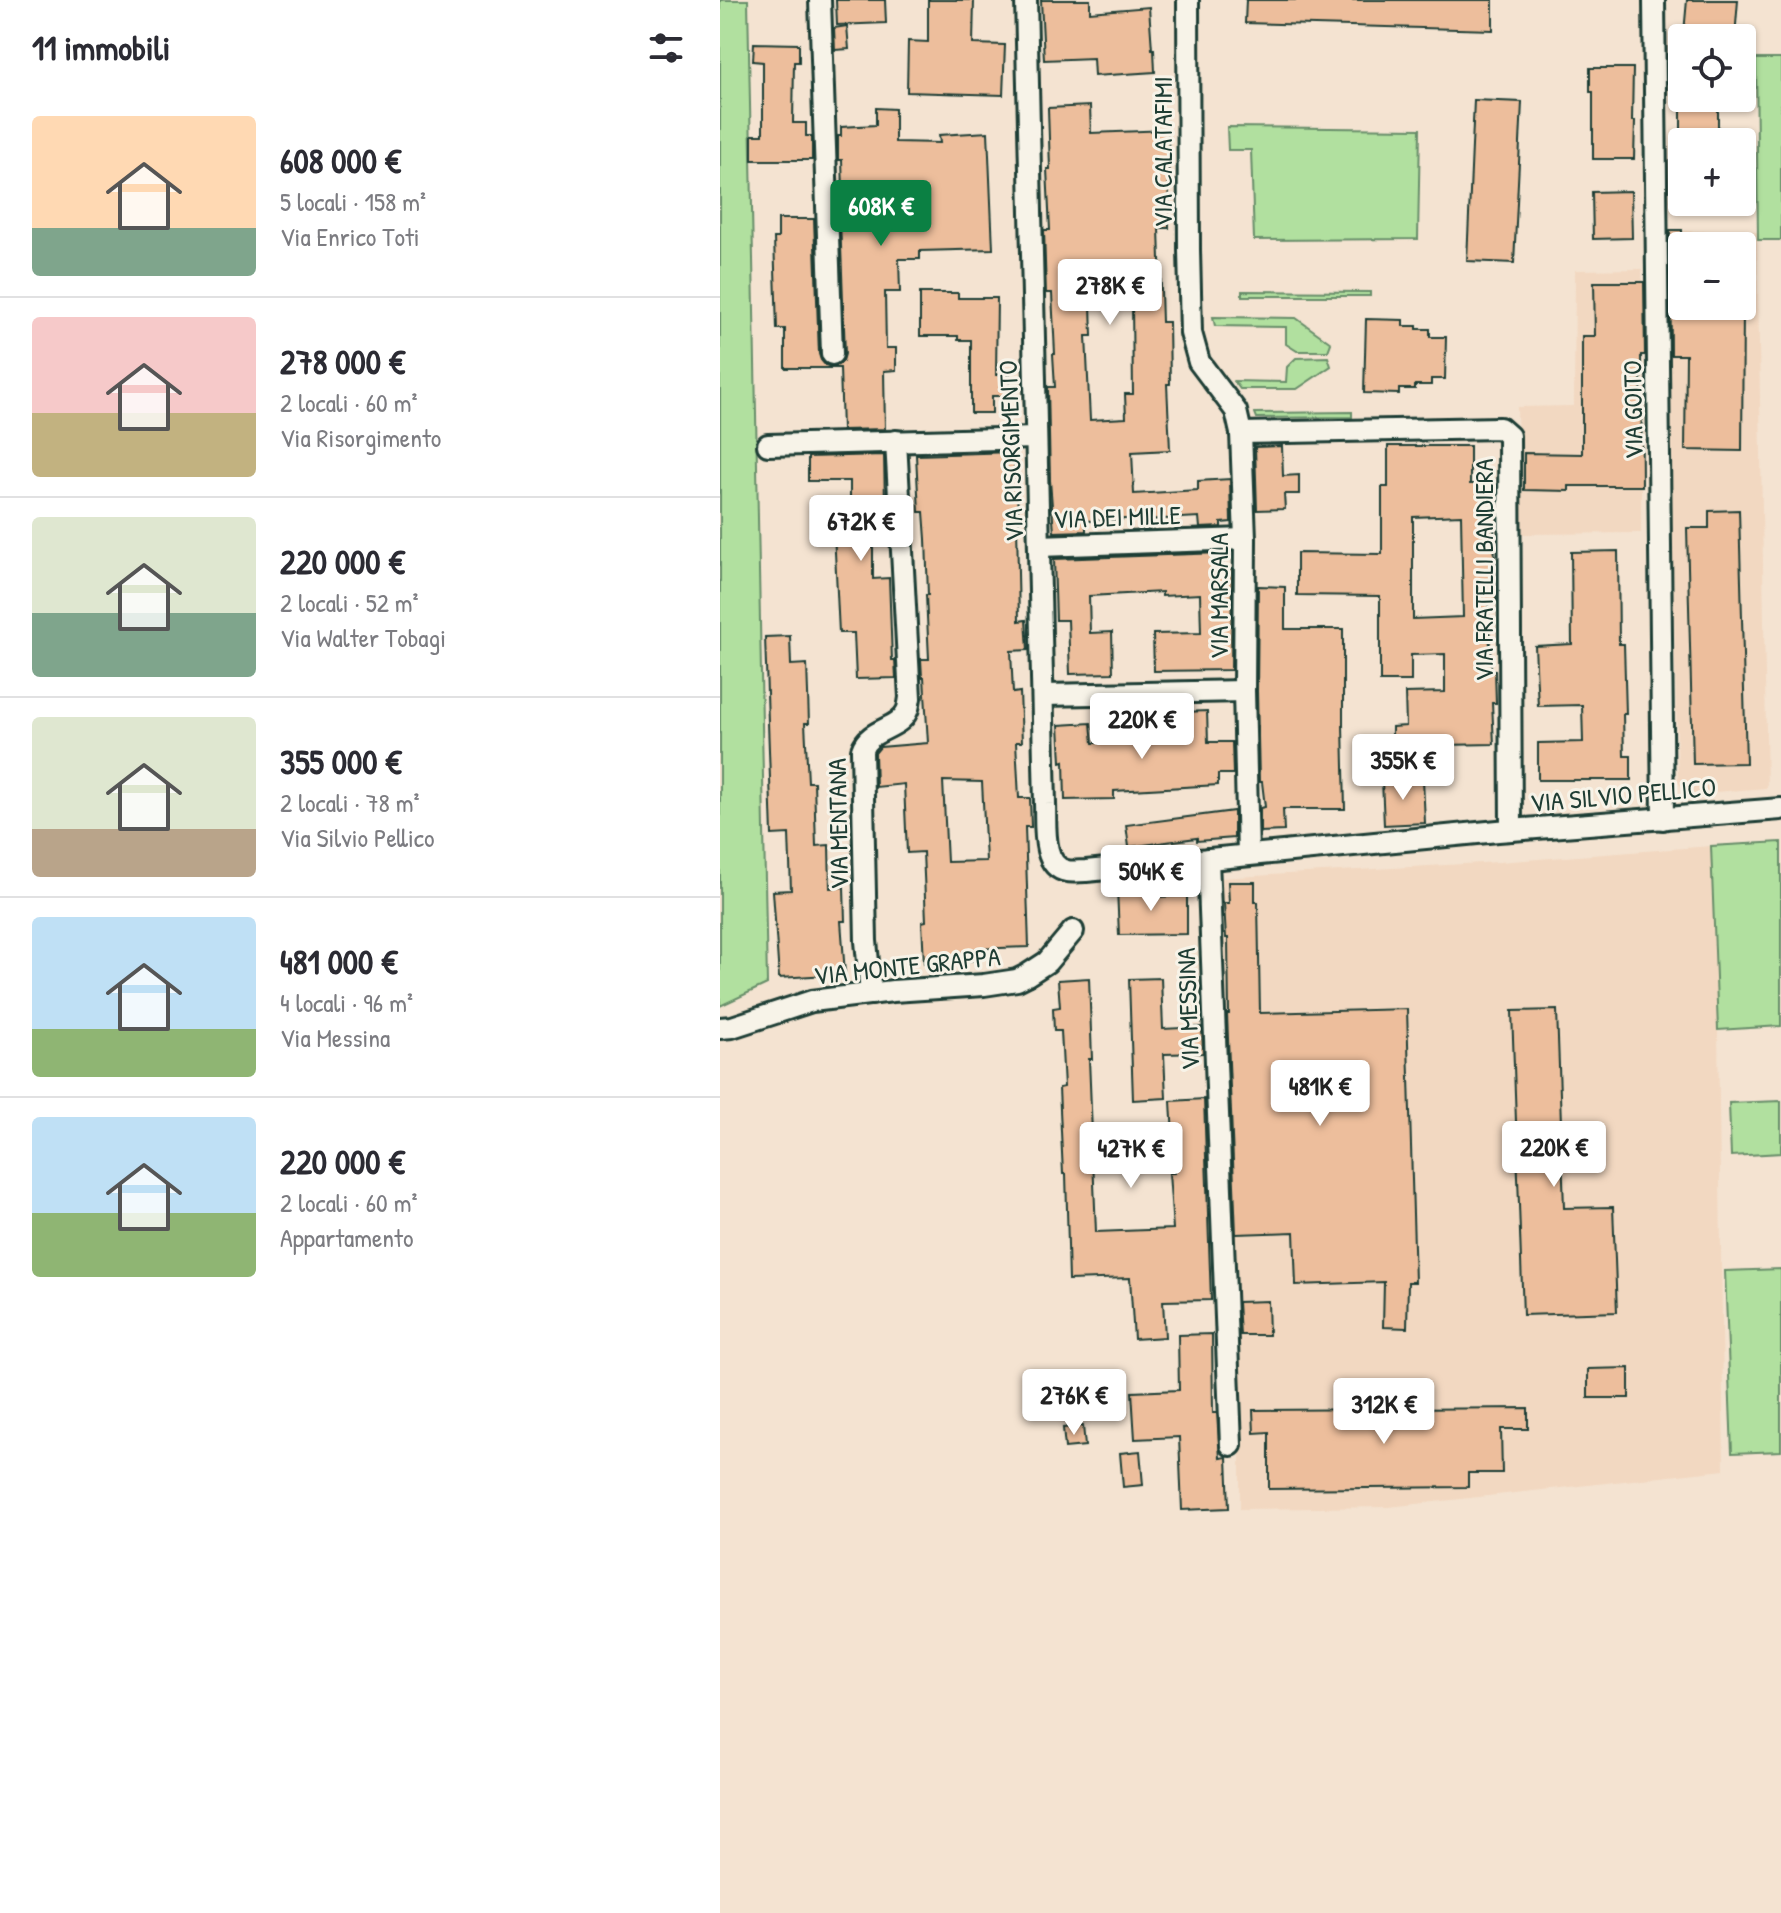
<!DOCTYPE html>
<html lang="it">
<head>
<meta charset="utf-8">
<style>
  body { margin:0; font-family:"Patrick Hand",sans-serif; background:#f7f7f7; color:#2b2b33; height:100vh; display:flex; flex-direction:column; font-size:30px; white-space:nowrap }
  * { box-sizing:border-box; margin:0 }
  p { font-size:26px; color:#7c7c81 }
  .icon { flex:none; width:44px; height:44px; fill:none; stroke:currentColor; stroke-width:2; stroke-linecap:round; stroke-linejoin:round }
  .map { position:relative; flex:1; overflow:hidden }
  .drawer { display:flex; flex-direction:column; background:#fff; width:720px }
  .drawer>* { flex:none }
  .fabs { position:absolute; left:948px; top:24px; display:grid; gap:16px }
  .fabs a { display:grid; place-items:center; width:88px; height:88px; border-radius:8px; background:#fff; box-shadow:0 2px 6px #0004; font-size:40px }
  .price { position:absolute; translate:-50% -68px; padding:0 18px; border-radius:8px; background:#fff; color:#222; font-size:26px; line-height:52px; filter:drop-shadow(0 2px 4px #0008) }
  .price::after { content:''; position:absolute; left:50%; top:48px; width:24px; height:18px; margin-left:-12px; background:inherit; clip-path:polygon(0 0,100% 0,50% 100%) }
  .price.current { background:#0b8043; color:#fff }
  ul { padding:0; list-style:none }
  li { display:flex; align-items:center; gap:24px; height:200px; padding:0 32px }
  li+li { border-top:2px solid #e1e1e2 }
  li span { display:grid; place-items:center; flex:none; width:224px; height:160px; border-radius:8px; color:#555 }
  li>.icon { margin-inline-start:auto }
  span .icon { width:96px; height:96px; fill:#fffc; stroke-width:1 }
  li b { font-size:34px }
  h2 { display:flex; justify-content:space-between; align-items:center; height:96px; padding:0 32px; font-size:34px }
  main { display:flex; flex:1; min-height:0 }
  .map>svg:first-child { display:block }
  .built { fill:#f2d8c1; fill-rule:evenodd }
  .green { fill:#b1e09f; stroke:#688e6a; stroke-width:2 }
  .building { fill:#edbe9c; stroke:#1f3d34; stroke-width:2; fill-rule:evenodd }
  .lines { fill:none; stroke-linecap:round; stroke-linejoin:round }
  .minor-casing { stroke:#1f3d34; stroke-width:26 }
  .minor { stroke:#f7f3e8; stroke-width:20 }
  .labels { text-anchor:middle; stroke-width:6; stroke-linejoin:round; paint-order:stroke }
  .street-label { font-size:26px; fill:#1f3d34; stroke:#f7f3e8 }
</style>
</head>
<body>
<main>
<section class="drawer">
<h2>11 immobili<svg class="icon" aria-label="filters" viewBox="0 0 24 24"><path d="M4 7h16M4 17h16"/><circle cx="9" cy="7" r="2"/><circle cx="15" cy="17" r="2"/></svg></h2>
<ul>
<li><span style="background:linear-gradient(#ffd9b3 70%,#7fa58c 0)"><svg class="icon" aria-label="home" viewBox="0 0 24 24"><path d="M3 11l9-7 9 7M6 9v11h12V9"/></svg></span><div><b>608 000 €</b><p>5 locali · 158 m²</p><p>Via Enrico Toti</p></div></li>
<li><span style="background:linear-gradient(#f6c9c9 60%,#c2b280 0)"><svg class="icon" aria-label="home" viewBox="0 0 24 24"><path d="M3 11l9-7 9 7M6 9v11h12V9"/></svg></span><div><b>278 000 €</b><p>2 locali · 60 m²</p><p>Via Risorgimento</p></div></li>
<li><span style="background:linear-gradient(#dfe7d0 60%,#7fa58c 0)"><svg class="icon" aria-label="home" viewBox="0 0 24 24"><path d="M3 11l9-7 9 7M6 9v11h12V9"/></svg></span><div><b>220 000 €</b><p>2 locali · 52 m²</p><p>Via Walter Tobagi</p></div></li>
<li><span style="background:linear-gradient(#dfe7d0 70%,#b9a48a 0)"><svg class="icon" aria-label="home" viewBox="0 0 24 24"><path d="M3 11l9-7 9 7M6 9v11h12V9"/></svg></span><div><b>355 000 €</b><p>2 locali · 78 m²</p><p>Via Silvio Pellico</p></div></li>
<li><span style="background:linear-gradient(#bfe0f5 70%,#8fb573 0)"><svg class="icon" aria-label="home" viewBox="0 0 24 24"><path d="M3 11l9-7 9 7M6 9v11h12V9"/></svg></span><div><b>481 000 €</b><p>4 locali · 96 m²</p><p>Via Messina</p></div></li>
<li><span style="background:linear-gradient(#bfe0f5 60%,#8fb573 0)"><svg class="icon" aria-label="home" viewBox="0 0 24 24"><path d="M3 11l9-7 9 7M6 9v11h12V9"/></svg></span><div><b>220 000 €</b><p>2 locali · 60 m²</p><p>Appartamento</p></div></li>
</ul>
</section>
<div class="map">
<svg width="1061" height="1913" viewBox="0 0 1061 1913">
  <rect width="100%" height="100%" fill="#f4e3d1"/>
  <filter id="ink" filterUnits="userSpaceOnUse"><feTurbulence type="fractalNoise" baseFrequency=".0125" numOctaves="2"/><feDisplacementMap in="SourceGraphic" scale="16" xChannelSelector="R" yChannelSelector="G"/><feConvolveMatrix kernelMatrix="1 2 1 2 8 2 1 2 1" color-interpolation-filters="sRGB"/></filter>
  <g filter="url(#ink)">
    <g class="built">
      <path d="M949,231L1037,232L1047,788L970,794L958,783L948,355ZM962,246H1022V306H962Z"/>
      <polygon points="922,269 921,533 800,534 797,407 854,406 855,270"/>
      <polygon points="991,846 998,1030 1004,1470 669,1507 520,1509 520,1450 507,1014 499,878 779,862"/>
    </g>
    <g class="green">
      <polygon points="0,0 28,0 47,984 0,1006"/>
      <polygon points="1036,59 1061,59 1061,240 1038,240"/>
      <polygon points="507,127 700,129 698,239 534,240 531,150 508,150"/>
      <polygon points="522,291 650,292 650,296 522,296"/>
      <polygon points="493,317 576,318 611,343 608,351 577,351 566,344 566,327 495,326"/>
      <polygon points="608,357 611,366 577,389 520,389 514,381 566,382 567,367 576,358"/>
      <polygon points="632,412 632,417 537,418 535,413"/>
      <polygon points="1061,842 1061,1026 998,1030 991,846"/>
      <polygon points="1061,1101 1061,1153 1011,1156 1009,1103"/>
      <polygon points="1061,1269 1061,1451 1012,1453 1005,1271"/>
    </g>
    <g class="building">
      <polygon points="116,0 165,0 166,23 117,25"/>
      <polygon points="208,0 254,0 253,44 285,45 283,95 187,92 188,41 208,42"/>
      <polygon points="321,0 370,0 370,12 429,7 432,49 434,49 435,72 374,76 373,58 324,60"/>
      <polygon points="526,0 773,0 773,30 525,23"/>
      <polygon points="967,0 1018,0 1015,37 964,33"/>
      <polygon points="127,26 129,49 115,50 114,28"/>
      <polygon points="34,43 79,44 79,62 74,62 73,123 86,123 86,136 92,136 92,160 32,160 32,135 43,135 43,62 33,61"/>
      <polygon points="870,68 913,68 912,121 915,121 914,159 873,159 873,92 870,92"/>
      <rect x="961" y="98" width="37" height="44"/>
      <polygon points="754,100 802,102 794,263 747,261"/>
      <path d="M370,106L371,133L448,130L449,228H439L442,322H449L450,384H447L450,450L412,452L414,494L478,490V481L510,479L511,522L501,523V527L480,528L479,517L425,520V518L366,521V531L334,532L330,480L328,387H335L333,354H335L332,293H326L324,230H330L327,169H330L328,108ZM412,303L413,394H405L406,418L370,420L366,336H372L371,304Z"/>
      <polygon points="156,108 175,109 175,142 220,143 219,135 268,132 273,249 200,251 200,259 179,259 180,292 165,292 166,348 176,348 176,370 164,371 165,429 122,430 120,368 65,368 65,329 57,329 54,238 58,238 58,219 94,219 99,354 101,360 105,365 112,367 118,365 123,361 125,354 120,219 124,218 122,160 118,160 118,136 121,136 121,127 156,125"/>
      <polygon points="911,191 912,238 873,239 872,192"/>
      <polygon points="950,230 962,230 962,306 1023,306 1022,451 965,450 966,355 951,355"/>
      <polygon points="874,282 924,282 925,355 921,355 922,486 849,486 849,491 804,490 804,453 862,454 862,336 875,336"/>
      <polygon points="200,293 238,293 238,298 277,298 276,375 290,375 290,396 272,396 272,413 251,413 251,340 238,340 238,336 200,336"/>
      <polygon points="646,319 683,320 683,326 697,326 697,329 710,329 710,337 726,337 725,379 711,379 711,385 695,385 695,389 679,389 679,394 644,393"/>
      <polygon points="562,446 563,476 579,475 579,494 564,494 565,509 537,510 535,447"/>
      <path d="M668,446H750V484H760L763,530H774L776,601H768L771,670H775L776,703H772L774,744L672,746V727L686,726L685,693L725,692V654L691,655V681H660V596L577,595V553L662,554V487H668ZM741,515L743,617L693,619V517Z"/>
      <path d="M294,452L295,496H297L299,525H297L299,621L306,620L308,650L291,651L293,693L300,692L302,742H296L299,798H310L311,827H305L309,947L254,949L255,960L204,963L202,922L206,921L203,852L187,853L184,784L156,787L155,753L160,747L208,743L204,677H202L201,659H209L206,595H208L206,539L204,512H199L196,455ZM223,781L262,782L266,861L227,862Z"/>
      <polygon points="164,455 165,504 153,505 153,579 169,578 172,660 175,660 176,678 136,679 134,633 119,633 114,532 122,532 122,525 130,525 130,481 88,481 88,457"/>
      <polygon points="1019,510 1026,763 973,764 967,528 989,528 989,511"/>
      <polygon points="898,551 899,644 904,644 906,714 903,714 904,756 911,756 911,780 818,780 818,743 863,742 862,705 818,706 815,646 852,644 851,552"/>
      <polygon points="502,553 503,570 512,569 511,670 434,671 433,634 481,633 480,594 442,596 442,592 369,596 370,633 392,632 393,673 350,674 348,620 336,620 334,559"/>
      <polygon points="538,586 565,587 565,629 623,629 623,725 625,809 563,809 564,831 540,832 540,808 545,807 542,782 539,782 537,691"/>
      <polygon points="70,636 71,665 87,664 89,723 85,723 88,782 94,782 96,846 109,845 110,888 124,887 125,921 121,921 125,974 59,978 53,891 71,890 69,834 52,835 45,637"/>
      <polygon points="487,711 488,742 512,742 513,774 498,774 498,785 394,791 394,799 345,800 344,761 341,762 339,725 371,723 373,743 410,743 410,735 465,734 464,712"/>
      <polygon points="703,779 705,823 664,825 662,780"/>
      <polygon points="514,811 514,838 477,841 477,838 409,847 406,825"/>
      <polygon points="508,882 535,882 535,902 538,902 540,1013 687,1009 695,1282 688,1282 687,1328 663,1327 664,1282 576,1285 574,1232 516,1234 507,1014 509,1014 508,938 506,938 504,903 509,903"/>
      <polygon points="428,887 429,897 467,896 467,934 399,935 397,888"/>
      <polygon points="369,978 372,1059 369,1059 376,1232 453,1229 449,1173 455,1173 451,1101 484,1099 491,1300 443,1301 445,1337 414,1339 410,1278 349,1280 346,1174 343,1174 339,1088 344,1087 341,1031 334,1031 333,1008 340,1007 338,980"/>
      <polygon points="441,978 443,1029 482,1027 483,1053 444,1054 446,1098 413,1100 409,979"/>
      <polygon points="837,1010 844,1208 893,1207 897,1312 803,1315 792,1011"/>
      <polygon points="548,1301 549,1335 520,1335 518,1302"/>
      <polygon points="492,1334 493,1413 497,1413 500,1458 507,1457 509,1508 462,1510 459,1437 415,1439 412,1392 459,1390 458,1335"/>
      <polygon points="909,1368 909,1398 868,1398 868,1369"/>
      <polygon points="808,1408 808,1429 781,1429 782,1473 748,1473 748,1487 549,1489 549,1432 534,1433 533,1410"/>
      <polygon points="363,1426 365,1446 345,1448 343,1428"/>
      <polygon points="420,1451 423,1485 403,1487 400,1453"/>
    </g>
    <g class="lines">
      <defs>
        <g id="minor">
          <polyline points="100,0 112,354"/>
          <path d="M306,0L325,804C326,824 321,867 347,871C352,872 360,871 366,871L778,831L1061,809"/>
          <polyline points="468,0 469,250 471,333 479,362 516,411 521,433 525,539 524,691 528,855"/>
          <polyline points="934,0 943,819"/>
          <polyline points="521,433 780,428 789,436 791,830"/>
          <polyline points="48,445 316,438"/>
          <polyline points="319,546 525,539"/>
          <polyline points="324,695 524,691"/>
          <polyline points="488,859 511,1445"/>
          <path d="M151,994L146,941L142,750C149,728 179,730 187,711C189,707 189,702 190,698L176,441"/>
          <polyline points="0,1028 12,1027 92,1001 173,991 264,985 297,980 307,975 327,962 353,931"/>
        </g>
      </defs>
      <use href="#minor" class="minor-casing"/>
      <use href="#minor" class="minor"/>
    </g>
  </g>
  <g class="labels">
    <g class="street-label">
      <text transform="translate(443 152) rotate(-90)" y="9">VIA CALATAFIMI</text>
      <text transform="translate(913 410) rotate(-91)" y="9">VIA GOITO</text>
      <text transform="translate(291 451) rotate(-92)" y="9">VIA RISORGIMENTO</text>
      <text transform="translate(397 517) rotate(-2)" y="9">VIA DEI MILLE</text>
      <text transform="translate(764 570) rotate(-90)" y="9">VIA FRATELLI BANDIERA</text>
      <text transform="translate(499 596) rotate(-90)" y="9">VIA MARSALA</text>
      <text transform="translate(903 795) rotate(-5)" y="9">VIA SILVIO PELLICO</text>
      <text transform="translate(118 824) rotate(-91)" y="9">VIA MENTANA</text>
      <text transform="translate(187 966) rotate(-6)" y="9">VIA MONTE GRAPPA</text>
      <text transform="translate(468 1009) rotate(-92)" y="9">VIA MESSINA</text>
    </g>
  </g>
</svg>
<div class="fabs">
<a><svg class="icon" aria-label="locate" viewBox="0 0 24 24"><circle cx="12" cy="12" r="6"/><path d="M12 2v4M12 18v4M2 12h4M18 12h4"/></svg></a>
<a>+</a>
<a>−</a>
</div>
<b class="price current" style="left:161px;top:248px">608K €</b>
<b class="price" style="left:390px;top:327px">278K €</b>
<b class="price" style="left:141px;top:563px">672K €</b>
<b class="price" style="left:422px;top:761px">220K €</b>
<b class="price" style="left:683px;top:802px">355K €</b>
<b class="price" style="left:431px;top:913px">504K €</b>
<b class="price" style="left:600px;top:1128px">481K €</b>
<b class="price" style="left:834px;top:1189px">220K €</b>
<b class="price" style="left:411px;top:1190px">427K €</b>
<b class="price" style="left:354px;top:1437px">276K €</b>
<b class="price" style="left:664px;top:1446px">312K €</b>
</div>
</main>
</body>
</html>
